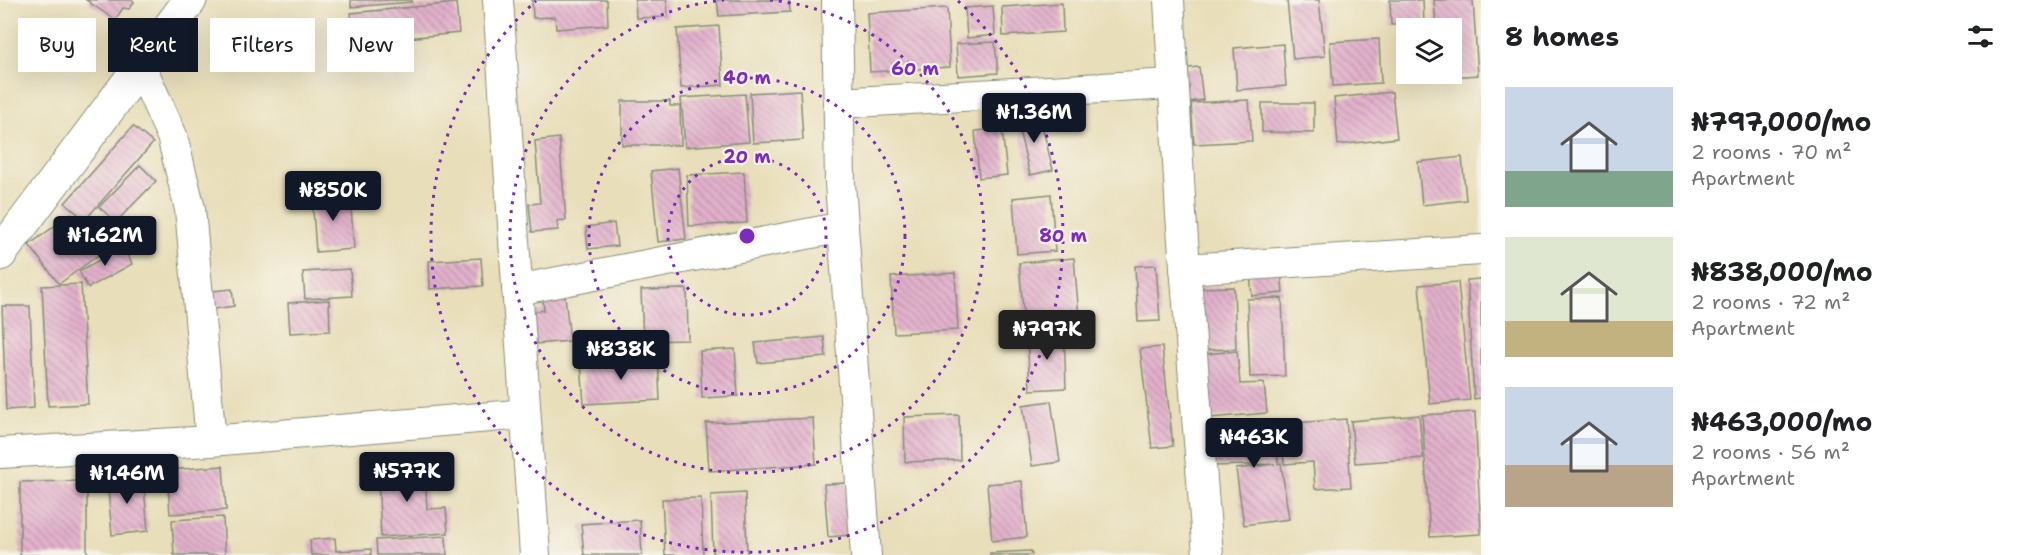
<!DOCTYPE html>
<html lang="en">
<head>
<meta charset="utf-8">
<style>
  body { margin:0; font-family:"Shantell Sans",sans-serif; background:#f2f2f2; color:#202124; height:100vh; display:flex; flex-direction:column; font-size:22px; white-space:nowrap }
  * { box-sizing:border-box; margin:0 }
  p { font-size:20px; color:#757577 }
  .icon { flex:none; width:33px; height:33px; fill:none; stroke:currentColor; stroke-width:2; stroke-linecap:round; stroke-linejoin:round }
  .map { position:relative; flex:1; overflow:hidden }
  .details { display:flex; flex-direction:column; background:#fff; width:540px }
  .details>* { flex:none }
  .guide { position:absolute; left:18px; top:18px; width:570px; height:54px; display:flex; gap:12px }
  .controls { position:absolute; left:1396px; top:18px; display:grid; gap:12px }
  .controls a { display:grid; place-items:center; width:66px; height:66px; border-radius:0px; background:#fff; box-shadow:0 6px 24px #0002; font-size:30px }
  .price { position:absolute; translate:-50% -51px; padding:0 14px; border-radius:6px; background:#111827; color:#fff; font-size:20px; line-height:39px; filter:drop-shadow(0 2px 3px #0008) }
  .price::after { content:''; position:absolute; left:50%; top:36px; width:18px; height:14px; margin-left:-9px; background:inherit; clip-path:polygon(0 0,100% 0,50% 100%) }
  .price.selected { background:#222; color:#fff }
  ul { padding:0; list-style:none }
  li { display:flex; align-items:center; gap:18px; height:150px; padding:0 24px }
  li span { display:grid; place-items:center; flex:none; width:168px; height:120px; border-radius:0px; color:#555 }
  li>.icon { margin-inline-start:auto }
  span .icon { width:72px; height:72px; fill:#fffc; stroke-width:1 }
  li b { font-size:26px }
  h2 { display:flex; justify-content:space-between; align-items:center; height:72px; padding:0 24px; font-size:26px }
  .pill { padding:0 21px; border-radius:0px; background:#fff; box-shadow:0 6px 24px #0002; font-size:21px; line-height:54px }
  .pill.selected { background:#111827; color:#fff }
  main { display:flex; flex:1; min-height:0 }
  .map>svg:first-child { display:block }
  .building { fill:url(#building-back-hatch) }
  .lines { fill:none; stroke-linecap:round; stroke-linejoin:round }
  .street-casing { stroke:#848e76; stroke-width:32 }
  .secondary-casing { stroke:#848e76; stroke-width:35 }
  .street { stroke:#fff; stroke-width:30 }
  .secondary { stroke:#fff; stroke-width:33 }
  .ring { fill:none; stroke:#7b2cbf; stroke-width:3; stroke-dasharray:3 6 }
  .centre { fill:#7b2cbf; stroke:#f7f3e8; stroke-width:3 }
  .ring-label { font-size:18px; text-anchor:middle; font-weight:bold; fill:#7b2cbf; stroke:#f7f3e8; stroke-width:4.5; stroke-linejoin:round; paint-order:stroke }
</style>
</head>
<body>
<main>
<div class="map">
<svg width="1481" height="555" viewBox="0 0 1481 555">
  <defs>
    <pattern id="building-back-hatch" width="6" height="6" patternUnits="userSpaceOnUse" patternTransform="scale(1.5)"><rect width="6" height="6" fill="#e3b1cc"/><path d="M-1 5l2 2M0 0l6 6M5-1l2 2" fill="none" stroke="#b791a6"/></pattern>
  </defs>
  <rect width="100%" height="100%" fill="#f7f3e8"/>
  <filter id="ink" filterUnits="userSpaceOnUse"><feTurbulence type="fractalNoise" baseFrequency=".0167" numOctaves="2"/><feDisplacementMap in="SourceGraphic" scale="12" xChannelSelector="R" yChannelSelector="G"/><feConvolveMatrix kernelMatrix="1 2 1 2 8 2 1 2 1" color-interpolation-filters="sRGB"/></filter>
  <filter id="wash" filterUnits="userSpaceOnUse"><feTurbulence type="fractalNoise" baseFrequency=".008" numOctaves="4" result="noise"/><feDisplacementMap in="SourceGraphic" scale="24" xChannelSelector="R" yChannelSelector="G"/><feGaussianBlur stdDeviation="1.35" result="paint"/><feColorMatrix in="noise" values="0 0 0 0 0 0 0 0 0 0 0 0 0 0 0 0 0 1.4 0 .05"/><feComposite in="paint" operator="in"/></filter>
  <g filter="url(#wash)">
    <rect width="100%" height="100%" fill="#e8deb9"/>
    <g id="blocks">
      <g class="building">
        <polygon points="86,0 132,0 134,2 129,9 123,8 115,20"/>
        <polygon points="351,0 412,0 412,2 351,7"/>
        <polygon points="532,0 607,0 608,25 556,29 555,17 533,18"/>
        <polygon points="635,0 667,0 668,17 636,18"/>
        <polygon points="717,0 789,0 790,12 719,16"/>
        <polygon points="1287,0 1319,0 1325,56 1293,59"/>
        <polygon points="1390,0 1423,0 1424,24 1391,25"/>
        <polygon points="1434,0 1473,0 1478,75 1439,78 1439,74 1452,74 1452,28 1436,28"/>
        <polygon points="456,3 459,33 354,43 351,13"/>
        <polygon points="1062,3 1063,32 1003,36 1002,7"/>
        <polygon points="993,6 995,35 967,38 965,8"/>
        <polygon points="947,8 950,67 870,72 867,13"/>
        <polygon points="719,26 723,85 681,88 677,29"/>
        <polygon points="1379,39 1381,83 1333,86 1330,42"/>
        <polygon points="995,42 998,73 958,76 956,44"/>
        <polygon points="1283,44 1286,86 1237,90 1234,48"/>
        <polygon points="1199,67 1203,100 1181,103 1178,69"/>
        <polygon points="800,90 803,140 753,143 750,93"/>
        <polygon points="1392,92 1397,138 1338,145 1334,98"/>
        <polygon points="745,94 749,142 685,147 681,98"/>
        <polygon points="1249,100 1252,141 1194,144 1191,103"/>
        <polygon points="622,101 670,101 670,106 680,106 681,145 622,145"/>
        <polygon points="1262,103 1314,103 1314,133 1262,132"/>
        <polygon points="1039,113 1053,170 1030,175 1016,118"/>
        <polygon points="133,126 153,143 85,220 65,203"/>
        <polygon points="1002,129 1007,175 979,178 975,131"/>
        <polygon points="559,138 566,220 557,221 558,230 532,232 529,204 540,203 535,141"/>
        <polygon points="1462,157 1466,200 1422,205 1418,162"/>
        <polygon points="140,165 156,181 116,222 99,207"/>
        <polygon points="678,168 686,239 658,242 651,171"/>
        <polygon points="744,172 747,223 689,226 687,175"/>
        <polygon points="350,193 354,249 316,252 312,195"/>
        <polygon points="1051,194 1055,251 1017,254 1013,198"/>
        <polygon points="71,214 101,253 59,284 29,245"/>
        <polygon points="614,223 617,246 588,249 586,227"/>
        <polygon points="123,247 132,264 88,288 79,271"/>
        <polygon points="481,258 483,286 430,289 429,261"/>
        <polygon points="1074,258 1079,317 1024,322 1019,263"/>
        <polygon points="1156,265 1160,321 1138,322 1135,266"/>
        <polygon points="350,269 352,296 305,299 303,272"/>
        <polygon points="1281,271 1283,293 1252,296 1250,273"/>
        <polygon points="955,273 958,330 894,333 891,277"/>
        <polygon points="1481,279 1481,398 1474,399 1467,280"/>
        <polygon points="1458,282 1470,400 1430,404 1419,285"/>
        <polygon points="81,284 88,404 48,406 42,286"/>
        <polygon points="564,287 570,341 535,344 531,312 544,310 542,290"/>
        <polygon points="1234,287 1236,349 1198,350 1197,288"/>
        <polygon points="232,289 234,306 214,309 212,291"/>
        <polygon points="687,289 688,340 643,341 641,290"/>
        <polygon points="1282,298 1285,376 1250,377 1247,299"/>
        <polygon points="329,300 330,331 290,333 288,303"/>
        <polygon points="2,306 30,306 34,408 6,410"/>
        <polygon points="1064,333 1066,388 1030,390 1027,335"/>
        <polygon points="824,337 826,357 758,363 755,343"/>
        <polygon points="1162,347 1173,446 1152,448 1140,349"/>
        <polygon points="735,349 738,396 702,398 700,351"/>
        <polygon points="1237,351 1240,384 1264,383 1267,413 1210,418 1205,354"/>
        <polygon points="658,358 660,400 584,404 581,363"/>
        <polygon points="1051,401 1060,462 1032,466 1023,405"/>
        <polygon points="1475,412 1481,534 1430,537 1422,415"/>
        <polygon points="959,415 960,460 905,462 904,417"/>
        <polygon points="1419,415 1423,458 1355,463 1351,421"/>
        <polygon points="813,418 816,464 709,471 706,423"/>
        <polygon points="1346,419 1351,487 1315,489 1313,462 1284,464 1281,424"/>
        <polygon points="1276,423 1278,464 1281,463 1289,519 1244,525 1236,469 1275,464 1215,466 1213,426"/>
        <polygon points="416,460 416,474 425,473 427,509 446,508 448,533 381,537 378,476 388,475 388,461"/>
        <polygon points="223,466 226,510 170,514 167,470"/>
        <polygon points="143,475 148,531 112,535 107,478"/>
        <polygon points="87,481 87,555 20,555 20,482"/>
        <polygon points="1022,481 1027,537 992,541 987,484"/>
        <polygon points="847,483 850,535 828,537 824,484"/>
        <polygon points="745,493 747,554 713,555 711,495"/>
        <polygon points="701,498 703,555 665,555 662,499"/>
        <polygon points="223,517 225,555 174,555 172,520"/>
        <polygon points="640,520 642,555 584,555 581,524"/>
        <polygon points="446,536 447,555 377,555 376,540"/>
        <polygon points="335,538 336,551 371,549 371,555 311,555 310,540"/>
        <polygon points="1031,551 1032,555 990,555 990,553"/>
      </g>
    </g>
  </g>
  <g filter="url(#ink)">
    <use href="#blocks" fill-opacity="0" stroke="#848e76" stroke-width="1.5"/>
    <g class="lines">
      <defs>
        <g id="street">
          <polyline points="498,0 535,555"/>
          <polyline points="837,0 840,183 866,555"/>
          <polyline points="1169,0 1181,215 1208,555"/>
          <polyline points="141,67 172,136 190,209 211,441"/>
          <polyline points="838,103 1172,84"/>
          <polyline points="1185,269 1481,250"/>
          <polyline points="517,290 843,227"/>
          <polyline points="0,453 211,441 525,414"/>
        </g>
        <polyline id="secondary" points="0,254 190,0"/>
      </defs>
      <use href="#street" class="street-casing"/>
      <use href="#secondary" class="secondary-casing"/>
      <use href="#street" class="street"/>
      <use href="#secondary" class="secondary"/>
    </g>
  </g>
  <g class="ring">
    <circle cx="747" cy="236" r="79"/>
    <circle cx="747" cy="236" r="158"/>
    <path d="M770 0A237 237 0 1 1 724 0"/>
    <path d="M958 1A316 316 0 1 1 536 1"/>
  </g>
  <circle cx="747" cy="236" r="9" class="centre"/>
  <g class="ring-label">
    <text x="915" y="75">60 m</text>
    <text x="747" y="84">40 m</text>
    <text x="747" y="163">20 m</text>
    <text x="1063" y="242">80 m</text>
  </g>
</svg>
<div class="controls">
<a><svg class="icon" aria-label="layers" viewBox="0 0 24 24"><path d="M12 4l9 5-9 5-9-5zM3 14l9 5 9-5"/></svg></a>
</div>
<b class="price" style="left:1034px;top:144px">₦1.36M</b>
<b class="price" style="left:333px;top:222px">₦850K</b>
<b class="price" style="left:105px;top:267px">₦1.62M</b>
<b class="price selected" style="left:1047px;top:361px">₦797K</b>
<b class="price" style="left:621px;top:381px">₦838K</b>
<b class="price" style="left:1254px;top:469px">₦463K</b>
<b class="price" style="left:407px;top:503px">₦577K</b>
<b class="price" style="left:127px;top:505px">₦1.46M</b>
<div class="guide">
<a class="pill">Buy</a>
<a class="pill selected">Rent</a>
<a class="pill">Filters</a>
<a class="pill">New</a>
</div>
</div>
<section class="details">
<h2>8 homes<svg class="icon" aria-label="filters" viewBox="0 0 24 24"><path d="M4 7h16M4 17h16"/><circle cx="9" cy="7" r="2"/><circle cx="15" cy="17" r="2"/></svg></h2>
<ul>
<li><span style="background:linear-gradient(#c9d6e8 70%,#7fa58c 0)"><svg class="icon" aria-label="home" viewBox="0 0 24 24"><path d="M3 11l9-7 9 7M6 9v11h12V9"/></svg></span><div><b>₦797,000/mo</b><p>2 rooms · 70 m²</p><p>Apartment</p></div></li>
<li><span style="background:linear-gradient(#dfe7d0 70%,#c2b280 0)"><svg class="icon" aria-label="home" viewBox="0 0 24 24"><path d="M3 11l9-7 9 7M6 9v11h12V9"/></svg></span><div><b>₦838,000/mo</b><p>2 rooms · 72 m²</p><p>Apartment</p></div></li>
<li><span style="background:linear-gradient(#c9d6e8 65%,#b9a48a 0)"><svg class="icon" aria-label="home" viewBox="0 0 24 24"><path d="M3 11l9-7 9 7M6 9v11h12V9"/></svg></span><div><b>₦463,000/mo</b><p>2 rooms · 56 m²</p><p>Apartment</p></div></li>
</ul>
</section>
</main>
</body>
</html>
